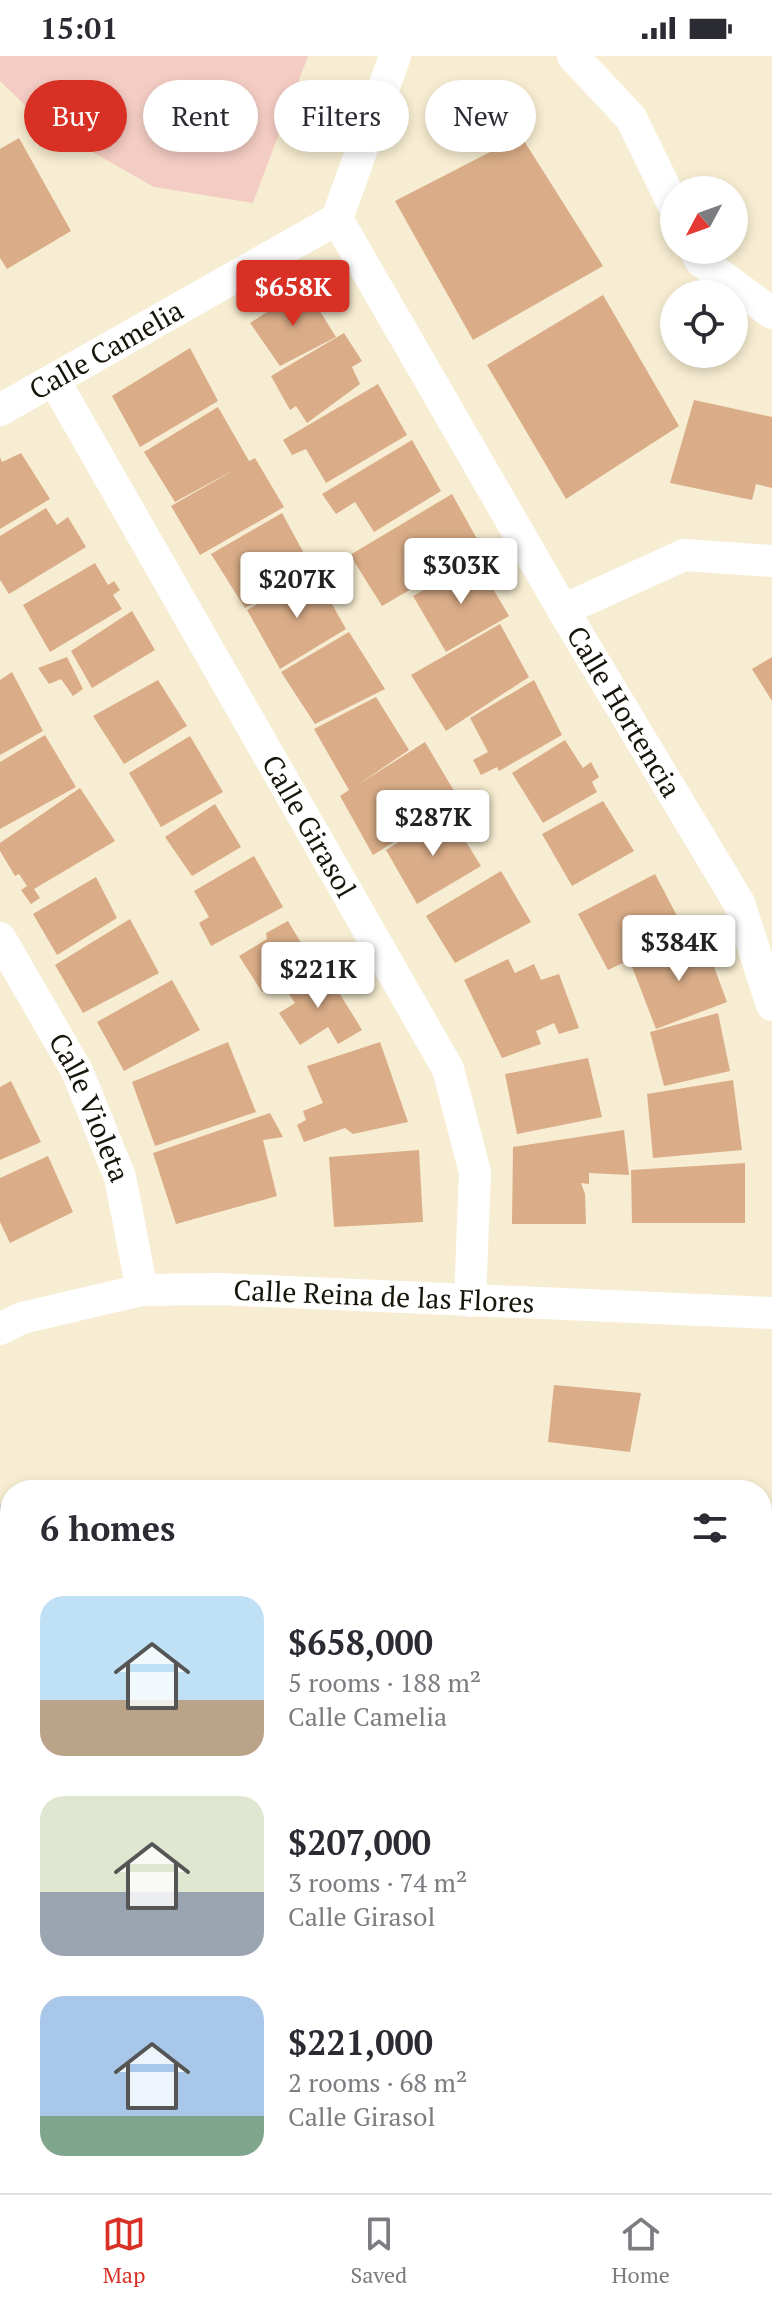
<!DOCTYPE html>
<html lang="en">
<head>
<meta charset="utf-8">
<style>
  body { margin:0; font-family:"PT Serif",serif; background:#f2f2f3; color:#2b2b33; height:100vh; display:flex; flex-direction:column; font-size:30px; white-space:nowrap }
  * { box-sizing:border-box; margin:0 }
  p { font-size:26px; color:#7c7c81 }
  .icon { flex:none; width:44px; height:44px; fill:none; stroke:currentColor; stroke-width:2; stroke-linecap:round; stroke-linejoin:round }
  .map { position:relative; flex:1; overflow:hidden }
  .details { position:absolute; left:0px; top:1424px; width:772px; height:714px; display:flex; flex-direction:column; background:#fff; border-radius:32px 32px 0 0; box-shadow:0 4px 12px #0003 }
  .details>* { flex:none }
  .banner { position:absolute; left:24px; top:24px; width:724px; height:72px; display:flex; gap:16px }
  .needle { width:52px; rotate:229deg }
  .controls { position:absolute; left:660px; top:120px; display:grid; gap:16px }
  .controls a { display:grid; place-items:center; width:88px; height:88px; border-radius:50%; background:#fff; box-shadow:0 4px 12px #0003; font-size:40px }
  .price { position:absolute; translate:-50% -68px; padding:0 18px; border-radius:8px; background:#fff; color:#222; font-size:26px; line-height:52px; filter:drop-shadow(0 2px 4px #0008) }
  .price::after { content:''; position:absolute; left:50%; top:48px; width:24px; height:18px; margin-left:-12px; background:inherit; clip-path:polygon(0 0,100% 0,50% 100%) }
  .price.on { background:#d93025; color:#fff }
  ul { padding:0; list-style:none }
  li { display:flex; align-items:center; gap:24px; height:200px; padding:0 40px }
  li span { display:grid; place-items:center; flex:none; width:224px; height:160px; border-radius:24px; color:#555 }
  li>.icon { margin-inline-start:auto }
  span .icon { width:96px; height:96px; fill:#fffc; stroke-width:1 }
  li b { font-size:34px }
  h2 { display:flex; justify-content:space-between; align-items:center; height:96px; padding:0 40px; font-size:34px }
  .pill { padding:0 28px; border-radius:36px; background:#fff; box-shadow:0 4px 12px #0003; font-size:28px; line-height:72px }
  .pill.on { background:#d93025; color:#fff }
  .status { display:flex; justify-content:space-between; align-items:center; height:56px; padding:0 40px; background:#fff; direction:ltr }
  .status svg { height:22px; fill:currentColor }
  .menu { display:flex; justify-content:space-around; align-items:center; height:112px; border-top:2px solid #e1e1e2; background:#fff; font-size:22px; color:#7c7c81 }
  .menu a { display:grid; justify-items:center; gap:4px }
  .menu .on { color:#d93025 }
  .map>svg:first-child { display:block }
  .green { fill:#f3ccc3 }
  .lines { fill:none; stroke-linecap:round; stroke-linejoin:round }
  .river { stroke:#97c199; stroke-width:62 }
  .building { fill:#daad88 }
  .minor { stroke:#fff; stroke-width:32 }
  .labels { text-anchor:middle; stroke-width:8; stroke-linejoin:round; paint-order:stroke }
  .street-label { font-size:28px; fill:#18150b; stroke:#fefaf0 }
</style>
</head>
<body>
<div class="status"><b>15:01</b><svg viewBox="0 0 49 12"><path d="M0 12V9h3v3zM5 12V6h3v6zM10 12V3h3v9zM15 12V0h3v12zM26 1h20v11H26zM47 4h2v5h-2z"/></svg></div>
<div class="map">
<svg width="772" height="2137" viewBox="0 0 772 2137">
  <rect width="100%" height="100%" fill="#f7edd2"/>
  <polygon class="green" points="0,0 308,0 253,147 154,131 45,69 0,25"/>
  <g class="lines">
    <g class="river">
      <polyline points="0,1480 10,1479"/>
      <polyline points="762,1918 772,1927"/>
    </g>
  </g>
  <g class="building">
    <polygon points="521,80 603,210 473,284 395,145"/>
    <polygon points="19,82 71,175 7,213 0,202 0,93"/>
    <polygon points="305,231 336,281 280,310 250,267"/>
    <polygon points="603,239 679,370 566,443 487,309"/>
    <polygon points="344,277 362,305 352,311 360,328 307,367 296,350 290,354 271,320"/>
    <polygon points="190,292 218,345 140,391 112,340"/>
    <polygon points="378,328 407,379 326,427 306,393 292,399 283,384"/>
    <polygon points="694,344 772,361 772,432 756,428 752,444 670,427"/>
    <polygon points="218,351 249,405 255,402 284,451 200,499 171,450 241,410 175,446 144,396"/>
    <polygon points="412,384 441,435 374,476 355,446 336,458 322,438"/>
    <polygon points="21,397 50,443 0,473 0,401 2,406"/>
    <polygon points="452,438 482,492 382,550 350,499"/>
    <polygon points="46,452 57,469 68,461 86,491 9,538 0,524 0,480"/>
    <polygon points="282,457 313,514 245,552 211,498"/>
    <polygon points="476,504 509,560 446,596 413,540"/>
    <polygon points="95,507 108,529 114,525 120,534 113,539 122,553 50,596 23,549"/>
    <polygon points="314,516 346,573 280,613 247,554"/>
    <polygon points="132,555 155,594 92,632 71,595"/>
    <polygon points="500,568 529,621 446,675 411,619"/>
    <polygon points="349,576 385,633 315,668 281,616"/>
    <polygon points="67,601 83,633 73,640 61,623 49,628 38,612"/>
    <polygon points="772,601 772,645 752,613"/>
    <polygon points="12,616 43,675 0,699 0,624"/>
    <polygon points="158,624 187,670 124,708 93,660"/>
    <polygon points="534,624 562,679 499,715 497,711 481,719 473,704 488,696 470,662"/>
    <polygon points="376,641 409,694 356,730 425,686 460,745 373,799 340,740 349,734 314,673"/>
    <polygon points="45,679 76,731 0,773 0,706"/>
    <polygon points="190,680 223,736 161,771 129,717"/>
    <polygon points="565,684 583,712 591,706 599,721 592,726 597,736 543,767 512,717"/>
    <polygon points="80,732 115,785 34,833 40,842 31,848 21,834 27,830 19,818 15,820 0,795 0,787"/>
    <polygon points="603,745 634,795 572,830 542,778"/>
    <polygon points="215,748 241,791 192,820 165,781"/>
    <polygon points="447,755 481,810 417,848 386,794"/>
    <polygon points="254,800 283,851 211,890 199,867 209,861 194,835"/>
    <polygon points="501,815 531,866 455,907 426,860"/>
    <polygon points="655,818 686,877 608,914 578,858"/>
    <polygon points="96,821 117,862 57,899 33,858"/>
    <polygon points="130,863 159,917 83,957 55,909"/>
    <polygon points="288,865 312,905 262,936 239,900 267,883 266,877"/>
    <polygon points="703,881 727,946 656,973 631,908"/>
    <polygon points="508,903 515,917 534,908 541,924 559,918 579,972 559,978 554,967 536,975 541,988 502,1002 464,924"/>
    <polygon points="319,913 332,925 362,974 338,988 328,971 300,989 279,957 295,947 285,932"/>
    <polygon points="172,924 200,974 124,1015 97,966"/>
    <polygon points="718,957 730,1015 664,1030 650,976"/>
    <polygon points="228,986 256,1056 155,1090 132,1026"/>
    <polygon points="380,986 408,1066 353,1078 345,1072 304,1086 297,1069 306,1064 303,1055 323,1047 307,1010"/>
    <polygon points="588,1002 602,1061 517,1078 505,1018"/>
    <polygon points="733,1024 742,1094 653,1102 647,1038"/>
    <polygon points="11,1025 41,1086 0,1104 0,1031"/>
    <polygon points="270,1057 283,1081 263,1084 277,1140 176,1168 153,1097"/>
    <polygon points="624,1074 629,1119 589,1117 589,1128 581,1127 585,1138 586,1168 512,1168 513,1091"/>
    <polygon points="419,1094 423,1166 334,1171 329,1101"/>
    <polygon points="48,1100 73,1156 10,1187 0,1166 0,1122"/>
    <polygon points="745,1107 745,1167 632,1167 631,1114"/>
    <polygon points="554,1329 641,1337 630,1396 548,1386"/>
    <polygon points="153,2128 195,2128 185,2137 161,2137"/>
  </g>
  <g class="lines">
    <g class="minor">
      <polyline points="573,0 631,62 674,150"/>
      <path id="s1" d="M337,163L563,554L739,847L772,949"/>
      <polyline points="337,163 395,0"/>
      <polyline points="695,194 701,205 772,257"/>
      <path id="s2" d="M54,324L448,1013L475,1116L470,1245"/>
      <path id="s3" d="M0,354L337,163"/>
      <polyline points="563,554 684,499 772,505"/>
      <path id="s4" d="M0,882L77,1015L120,1121L142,1234"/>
      <path id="s5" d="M0,1273L22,1262L142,1234L218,1233L772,1257"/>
    </g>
  </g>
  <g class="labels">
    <g class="street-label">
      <text dy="10" stroke="none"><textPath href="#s3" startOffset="122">Calle Camelia</textPath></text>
      <text dy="10" stroke="none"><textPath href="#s1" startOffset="570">Calle Hortencia</textPath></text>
      <text dy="10" stroke="none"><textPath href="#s2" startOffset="514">Calle Girasol</textPath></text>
      <text dy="10" stroke="none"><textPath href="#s4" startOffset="192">Calle Violeta</textPath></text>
      <text dy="10" stroke="none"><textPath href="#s5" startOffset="390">Calle Reina de las Flores</textPath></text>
    </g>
  </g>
</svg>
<div class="controls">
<a><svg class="needle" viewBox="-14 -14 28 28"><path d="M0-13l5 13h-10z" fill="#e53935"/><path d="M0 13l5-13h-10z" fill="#7c7c81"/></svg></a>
<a><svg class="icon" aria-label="locate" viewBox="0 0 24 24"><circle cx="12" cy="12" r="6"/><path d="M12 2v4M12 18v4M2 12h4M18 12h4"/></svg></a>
</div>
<b class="price on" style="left:293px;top:272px">$658K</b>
<b class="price" style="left:461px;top:550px">$303K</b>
<b class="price" style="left:297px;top:564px">$207K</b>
<b class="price" style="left:433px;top:802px">$287K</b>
<b class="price" style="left:679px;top:927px">$384K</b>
<b class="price" style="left:318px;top:954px">$221K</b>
<div class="banner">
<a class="pill on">Buy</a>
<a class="pill">Rent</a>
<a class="pill">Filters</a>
<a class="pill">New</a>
</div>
<section class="details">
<h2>6 homes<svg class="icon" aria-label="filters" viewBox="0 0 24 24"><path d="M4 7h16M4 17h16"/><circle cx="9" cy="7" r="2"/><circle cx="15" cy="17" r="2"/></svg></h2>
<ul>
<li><span style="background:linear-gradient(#bfe0f5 65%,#b9a48a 0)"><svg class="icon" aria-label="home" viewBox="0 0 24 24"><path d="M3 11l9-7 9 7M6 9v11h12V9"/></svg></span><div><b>$658,000</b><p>5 rooms · 188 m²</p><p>Calle Camelia</p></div></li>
<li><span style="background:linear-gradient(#dfe7d0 60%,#9aa5b1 0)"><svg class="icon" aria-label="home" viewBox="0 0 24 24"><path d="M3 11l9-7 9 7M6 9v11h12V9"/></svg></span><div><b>$207,000</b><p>3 rooms · 74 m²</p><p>Calle Girasol</p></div></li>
<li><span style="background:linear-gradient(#a9c7e8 75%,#7fa58c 0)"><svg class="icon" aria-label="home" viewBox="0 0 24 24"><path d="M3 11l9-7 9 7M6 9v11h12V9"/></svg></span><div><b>$221,000</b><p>2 rooms · 68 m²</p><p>Calle Girasol</p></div></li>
</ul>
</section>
</div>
<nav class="menu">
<a class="on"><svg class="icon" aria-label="map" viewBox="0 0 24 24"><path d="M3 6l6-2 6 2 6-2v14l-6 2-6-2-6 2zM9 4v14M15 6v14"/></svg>Map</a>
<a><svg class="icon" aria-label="saved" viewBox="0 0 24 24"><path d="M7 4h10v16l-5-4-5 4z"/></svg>Saved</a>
<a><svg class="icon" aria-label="home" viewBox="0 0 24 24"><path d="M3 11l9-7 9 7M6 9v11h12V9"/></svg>Home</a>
</nav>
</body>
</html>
